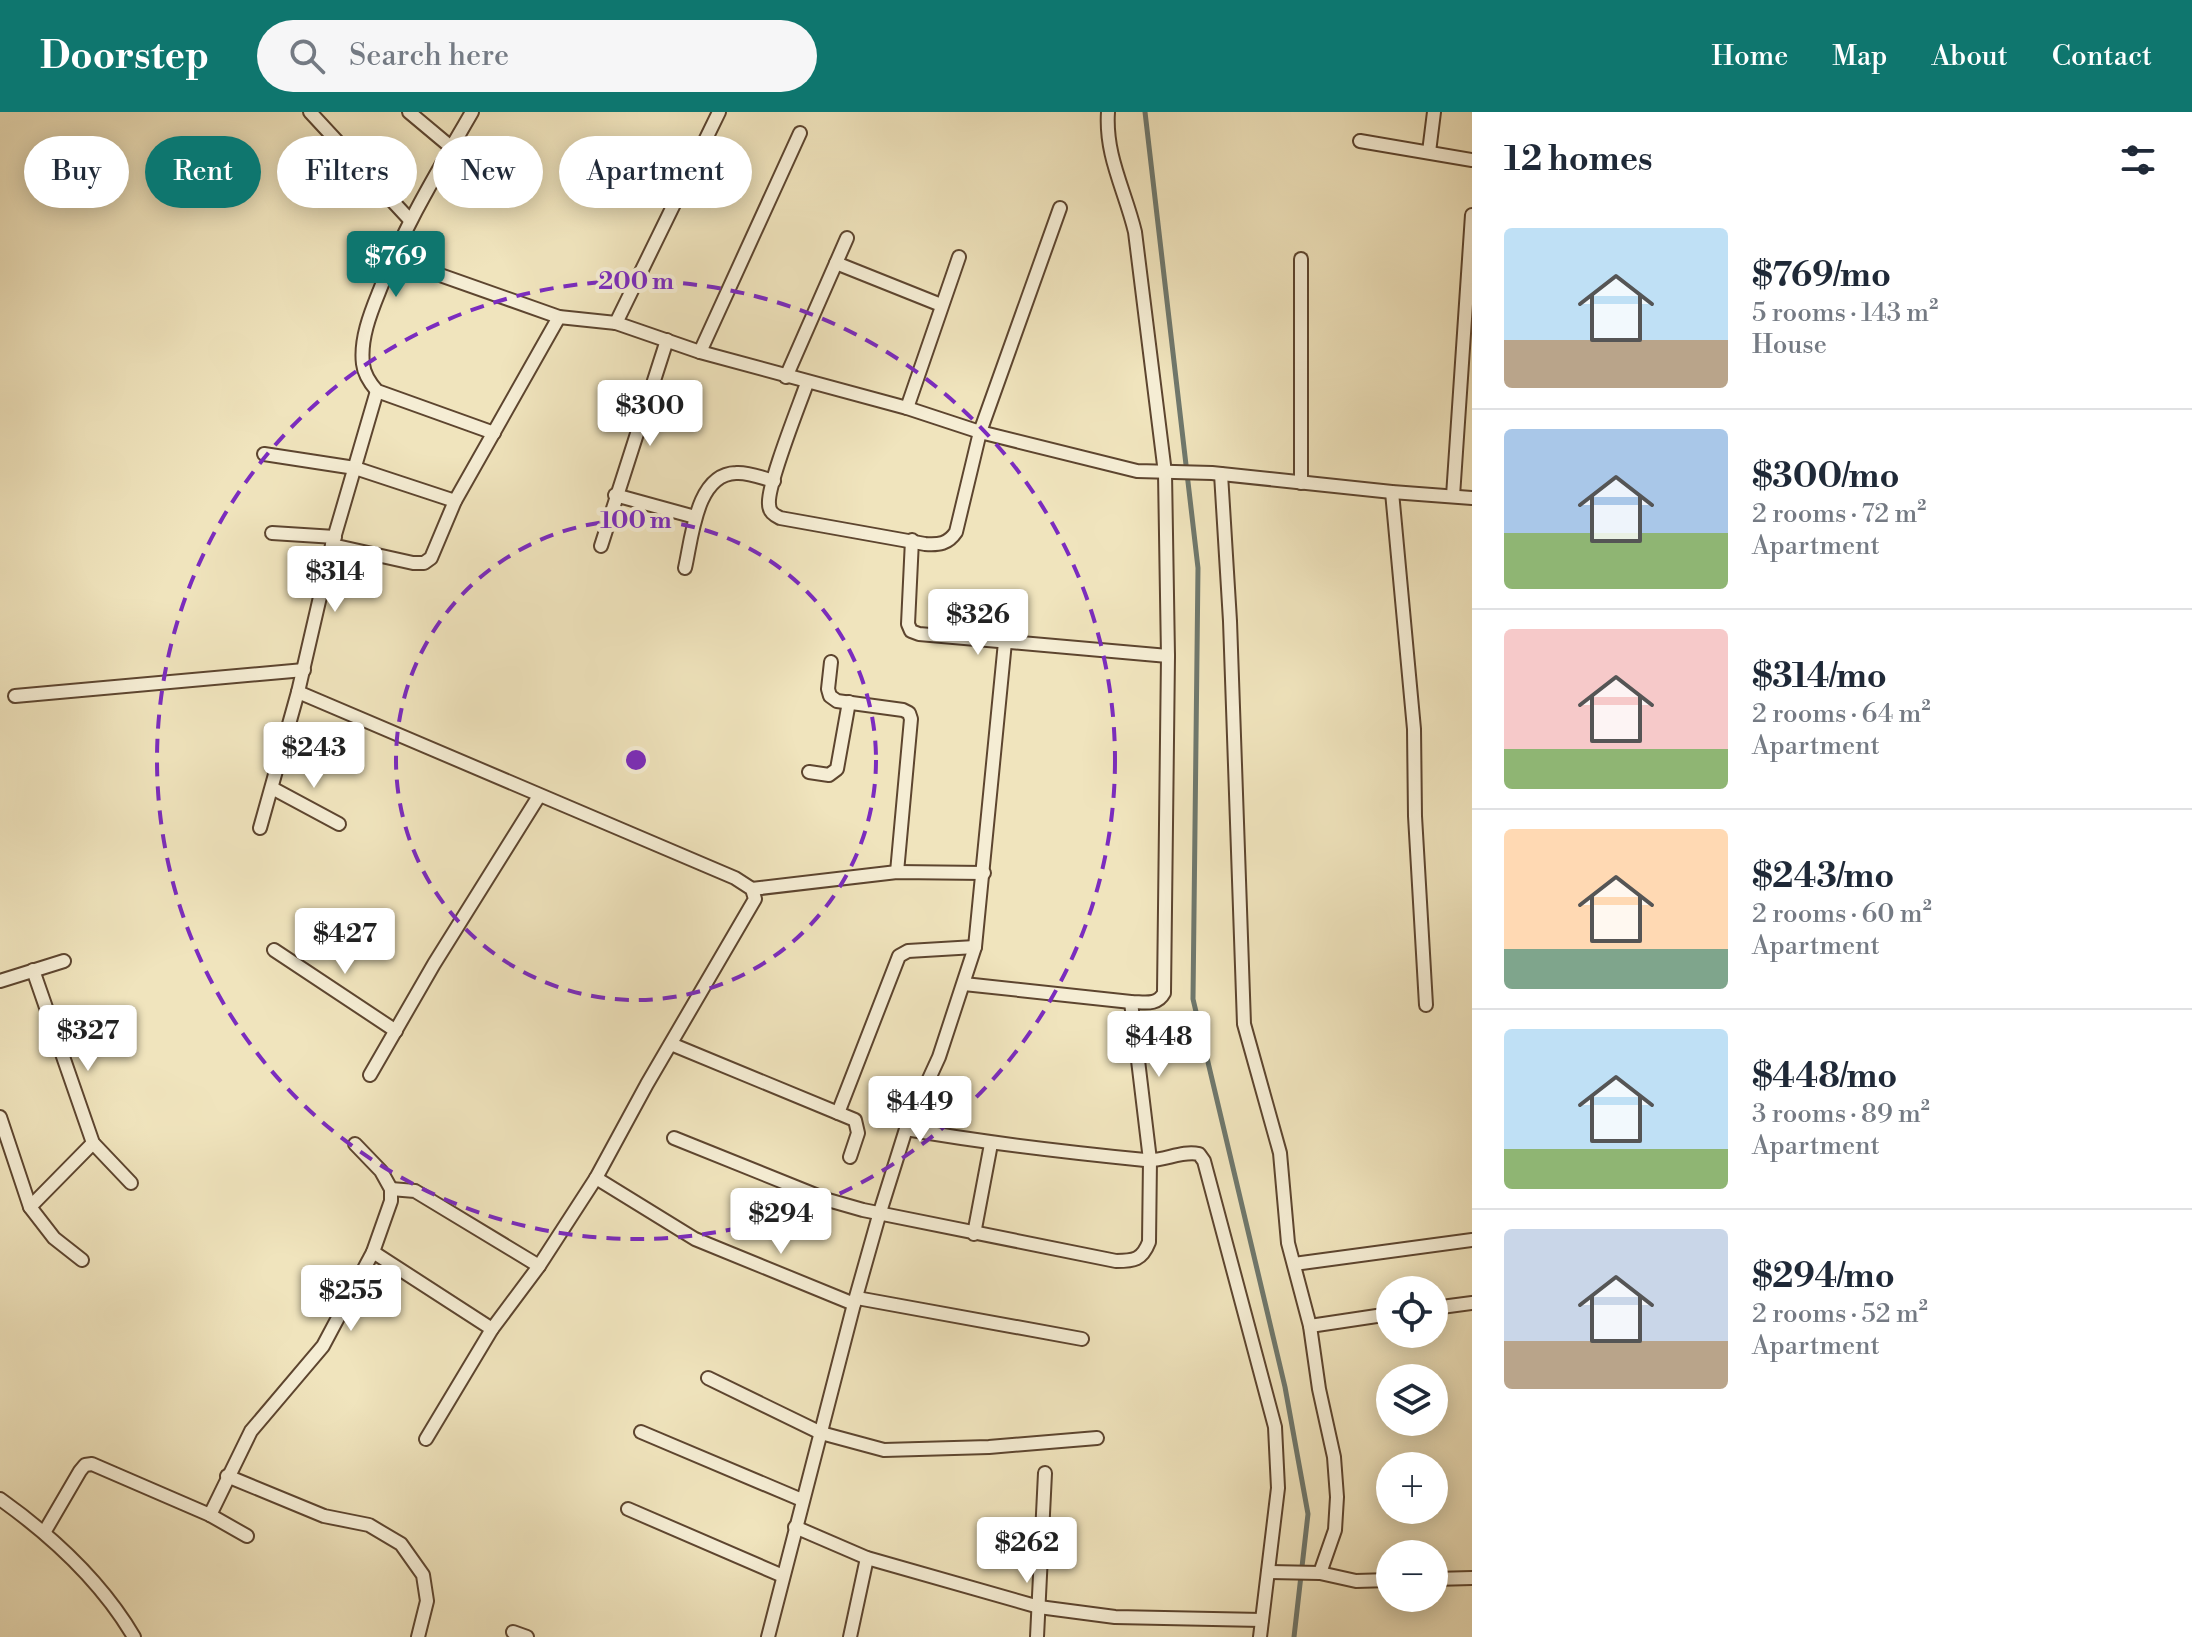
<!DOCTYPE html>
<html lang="en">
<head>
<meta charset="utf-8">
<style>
  body { margin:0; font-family:"Libre Bodoni",serif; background:#f6f6f7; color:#1f2937; height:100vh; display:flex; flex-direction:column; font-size:30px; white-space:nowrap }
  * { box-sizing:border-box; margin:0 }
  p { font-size:26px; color:#747a83 }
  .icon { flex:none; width:44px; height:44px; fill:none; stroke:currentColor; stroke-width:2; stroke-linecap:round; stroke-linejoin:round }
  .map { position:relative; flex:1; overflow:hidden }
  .details { display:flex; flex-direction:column; background:#fff; width:720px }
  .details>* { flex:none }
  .top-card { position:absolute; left:24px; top:24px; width:760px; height:72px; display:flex; gap:16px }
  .controls { position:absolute; left:1376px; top:1164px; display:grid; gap:16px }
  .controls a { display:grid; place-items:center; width:72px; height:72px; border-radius:50%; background:#fff; box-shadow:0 4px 20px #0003; font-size:40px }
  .price { position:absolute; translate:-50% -68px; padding:0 18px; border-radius:8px; background:#fff; color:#222; font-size:26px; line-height:52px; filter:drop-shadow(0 2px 4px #0008) }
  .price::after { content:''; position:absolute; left:50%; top:48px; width:24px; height:18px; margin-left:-12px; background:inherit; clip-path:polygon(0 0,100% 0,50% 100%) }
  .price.current { background:#0f766e; color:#fff }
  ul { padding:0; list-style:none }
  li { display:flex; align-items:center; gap:24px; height:200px; padding:0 32px }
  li+li { border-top:2px solid #e0e1e3 }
  li span { display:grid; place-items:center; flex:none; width:224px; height:160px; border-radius:8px; color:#555 }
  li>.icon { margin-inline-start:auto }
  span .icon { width:96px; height:96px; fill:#fffc; stroke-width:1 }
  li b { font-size:34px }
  h2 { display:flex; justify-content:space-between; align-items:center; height:96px; padding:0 32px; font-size:34px }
  .pill { padding:0 28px; border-radius:36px; background:#fff; box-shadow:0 4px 20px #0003; font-size:28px; line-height:72px }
  .pill.current { background:#0f766e; color:#fff }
  header { display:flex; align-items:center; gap:48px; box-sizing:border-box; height:112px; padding:0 40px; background:#0f766e; color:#fff }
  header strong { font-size:38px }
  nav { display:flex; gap:44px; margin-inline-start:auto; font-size:28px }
  .search { width:560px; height:72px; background:#f6f6f7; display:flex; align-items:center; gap:20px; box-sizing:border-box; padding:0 28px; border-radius:44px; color:#747a83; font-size:30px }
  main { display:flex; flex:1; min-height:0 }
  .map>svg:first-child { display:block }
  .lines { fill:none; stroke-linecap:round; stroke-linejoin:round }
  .stream { stroke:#6f786d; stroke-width:5 }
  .minor-casing { stroke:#5d452f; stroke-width:16 }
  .minor { stroke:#f5edd4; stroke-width:12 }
  .ring { fill:none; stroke:#7b2cbf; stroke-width:4; stroke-dasharray:14 10 }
  .centre { fill:#7b2cbf; stroke:#f5edd4; stroke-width:4 }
  .ring-label { font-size:24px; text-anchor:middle; font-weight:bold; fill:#7b2cbf; stroke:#f5edd4; stroke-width:8; stroke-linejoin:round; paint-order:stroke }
</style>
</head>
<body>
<header>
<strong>Doorstep</strong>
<div class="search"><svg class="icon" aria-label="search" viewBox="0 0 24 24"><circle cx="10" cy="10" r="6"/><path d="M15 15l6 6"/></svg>Search here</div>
<nav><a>Home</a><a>Map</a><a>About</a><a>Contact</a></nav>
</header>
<main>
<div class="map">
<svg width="1472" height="1525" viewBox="0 0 1472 1525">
  <rect width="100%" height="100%" fill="#f0e4bd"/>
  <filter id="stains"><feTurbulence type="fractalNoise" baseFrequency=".0025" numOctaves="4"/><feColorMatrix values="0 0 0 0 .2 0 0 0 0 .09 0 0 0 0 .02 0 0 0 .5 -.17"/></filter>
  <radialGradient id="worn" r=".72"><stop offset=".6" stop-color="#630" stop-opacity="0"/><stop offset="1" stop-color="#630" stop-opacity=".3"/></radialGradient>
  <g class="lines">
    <polyline class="stream" points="1145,0 1198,456 1193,887 1285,1275 1308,1402 1294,1525"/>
    <defs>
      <g id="minor">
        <polyline points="310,0 410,108"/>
        <polyline points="409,0 452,36"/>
        <path d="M472,0C438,59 403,116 379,180C370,202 360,228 363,252C364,262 370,271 377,279L494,321"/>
        <polyline points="1360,29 1472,48"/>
        <polyline points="1429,40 1434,0"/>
        <polyline points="392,146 559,205 616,211 700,240 907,296 980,320 1137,359 1212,361 1392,380 1472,386"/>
        <polyline points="836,151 941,193"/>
        <polyline points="616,211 719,0"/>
        <polyline points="700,240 800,21"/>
        <polyline points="786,265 847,126"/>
        <path d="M807,271C799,294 767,373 769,392C769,400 774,403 780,406L925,432C939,433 948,432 956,420L980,320L1060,96"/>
        <polyline points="907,296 959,145"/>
        <polyline points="264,342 355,356 455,389"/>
        <polyline points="1221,362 1230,509 1244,912 1280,1041 1288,1131 1310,1214 1319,1277 1334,1345 1337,1385 1335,1418 1320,1461"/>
        <polyline points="1301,371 1301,147"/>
        <polyline points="1392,380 1414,617 1415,704 1426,893"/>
        <polyline points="615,383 695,405"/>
        <polyline points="1453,384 1472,103"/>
        <polyline points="272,421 335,425"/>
        <polyline points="912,428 908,512 911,519 919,522 1168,544"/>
        <polyline points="332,433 413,451 424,451 431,446 455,389 559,205"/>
        <polyline points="601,434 667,228"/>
        <path d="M685,456C692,426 696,362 736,361C749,360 762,366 774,369"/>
        <polyline points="831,550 828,577 830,584 837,589 903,598 909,601 911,607 897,760"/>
        <polyline points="298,580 735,766 752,777 755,787 647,972 596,1066 539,1154 492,1217 426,1327"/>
        <polyline points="15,584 304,558"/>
        <polyline points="809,660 829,663 837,657 849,590"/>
        <polyline points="272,676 339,712"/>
        <polyline points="260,716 298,580 332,433 377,279"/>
        <polyline points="752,777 897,760 984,761"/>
        <polyline points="274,838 396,919"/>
        <polyline points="33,858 93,1031 131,1071"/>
        <polyline points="0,869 64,849"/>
        <path d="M964,872L1131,890C1144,890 1157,894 1164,881L1168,544L1165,361L1135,120C1125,78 1105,44 1108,0"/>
        <polyline points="671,932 855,1008 858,1021 850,1045"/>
        <polyline points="370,963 434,852 539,684"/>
        <polyline points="838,1001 899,844 908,839 975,835"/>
        <polyline points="0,1005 30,1095 54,1126 82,1148"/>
        <path d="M906,1017C985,1031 1065,1040 1145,1048C1163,1050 1181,1038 1199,1042L1204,1049L1275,1315L1278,1376L1260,1525"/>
        <path d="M674,1026L828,1088L863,1098L1116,1149C1134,1149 1142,1148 1149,1130L1150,1048L1131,890"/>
        <polyline points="596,1066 695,1127 854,1192"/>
        <polyline points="391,1077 415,1079 539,1154"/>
        <polyline points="30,1095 93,1031"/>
        <polyline points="974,1122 991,1032"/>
        <polyline points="373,1140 492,1217"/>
        <polyline points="1294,1152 1472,1128"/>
        <polyline points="857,1186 1082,1227"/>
        <polyline points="1434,1196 1472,1191"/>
        <polyline points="1310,1214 1390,1202"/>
        <polyline points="708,1266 821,1321 884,1338 989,1335 1097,1326"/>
        <polyline points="641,1320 802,1388"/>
        <polyline points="227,1364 324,1404 369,1413 401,1432 423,1463 427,1489 418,1525"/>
        <path d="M0,1387C52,1424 101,1469 134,1525"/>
        <polyline points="628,1397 783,1464"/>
        <polyline points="210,1403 251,1319 323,1234 373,1140 391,1089 391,1077 381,1059 355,1032"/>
        <polyline points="795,1415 867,1446 1039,1495 1115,1505 1262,1508"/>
        <polyline points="45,1419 80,1359 85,1353 92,1352 210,1403 247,1424"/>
        <polyline points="1268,1460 1320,1461 1356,1469 1390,1468"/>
        <polyline points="1434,1467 1472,1466"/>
        <polyline points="513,1520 527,1525"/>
        <polyline points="768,1525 854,1192 880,1100 906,1017 939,945 975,835 1005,530"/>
        <polyline points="850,1525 867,1446"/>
        <polyline points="1037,1525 1045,1361"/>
      </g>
    </defs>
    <use href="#minor" class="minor-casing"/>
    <use href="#minor" class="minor"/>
  </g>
  <g class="ring">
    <circle cx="636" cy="648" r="240"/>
    <circle cx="636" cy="648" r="479"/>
  </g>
  <circle cx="636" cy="648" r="12" class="centre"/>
  <g class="ring-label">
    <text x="636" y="177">200 m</text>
    <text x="636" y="416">100 m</text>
  </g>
  <rect width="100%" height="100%" filter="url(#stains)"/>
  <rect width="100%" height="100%" fill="url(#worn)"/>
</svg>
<div class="controls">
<a><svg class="icon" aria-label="locate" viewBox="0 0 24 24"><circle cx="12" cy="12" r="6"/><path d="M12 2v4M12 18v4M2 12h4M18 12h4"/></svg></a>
<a><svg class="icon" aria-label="layers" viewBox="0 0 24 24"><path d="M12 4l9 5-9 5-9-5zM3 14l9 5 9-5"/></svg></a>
<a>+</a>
<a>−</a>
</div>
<b class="price current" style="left:396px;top:187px">$769</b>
<b class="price" style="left:650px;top:336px">$300</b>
<b class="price" style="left:335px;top:502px">$314</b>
<b class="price" style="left:978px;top:545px">$326</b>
<b class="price" style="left:314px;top:678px">$243</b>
<b class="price" style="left:345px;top:864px">$427</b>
<b class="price" style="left:88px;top:961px">$327</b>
<b class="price" style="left:1159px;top:967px">$448</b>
<b class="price" style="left:920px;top:1032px">$449</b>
<b class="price" style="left:781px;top:1144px">$294</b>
<b class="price" style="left:351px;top:1221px">$255</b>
<b class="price" style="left:1027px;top:1473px">$262</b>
<div class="top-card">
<a class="pill">Buy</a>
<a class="pill current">Rent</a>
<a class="pill">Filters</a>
<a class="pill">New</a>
<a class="pill">Apartment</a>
</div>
</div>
<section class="details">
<h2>12 homes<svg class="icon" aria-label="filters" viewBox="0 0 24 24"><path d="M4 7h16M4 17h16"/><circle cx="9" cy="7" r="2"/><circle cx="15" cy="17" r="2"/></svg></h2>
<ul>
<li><span style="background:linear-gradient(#bfe0f5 70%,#b9a48a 0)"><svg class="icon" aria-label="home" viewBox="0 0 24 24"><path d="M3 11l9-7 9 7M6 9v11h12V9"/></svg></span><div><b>$769/mo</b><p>5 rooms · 143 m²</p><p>House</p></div></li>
<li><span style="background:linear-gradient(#a9c7e8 65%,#8fb573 0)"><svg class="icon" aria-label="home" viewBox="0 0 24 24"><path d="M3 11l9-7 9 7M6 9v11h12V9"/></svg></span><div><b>$300/mo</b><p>2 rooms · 72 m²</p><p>Apartment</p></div></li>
<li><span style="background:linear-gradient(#f6c9c9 75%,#8fb573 0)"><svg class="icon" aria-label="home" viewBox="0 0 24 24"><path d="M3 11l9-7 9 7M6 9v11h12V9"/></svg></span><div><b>$314/mo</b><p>2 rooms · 64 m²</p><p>Apartment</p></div></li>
<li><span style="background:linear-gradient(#ffd9b3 75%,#7fa58c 0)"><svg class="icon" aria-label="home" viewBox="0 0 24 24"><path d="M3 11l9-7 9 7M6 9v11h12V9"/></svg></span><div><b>$243/mo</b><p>2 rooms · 60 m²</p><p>Apartment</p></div></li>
<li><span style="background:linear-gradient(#bfe0f5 75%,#8fb573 0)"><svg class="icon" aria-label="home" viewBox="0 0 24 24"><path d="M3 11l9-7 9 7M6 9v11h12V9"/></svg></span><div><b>$448/mo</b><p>3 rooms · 89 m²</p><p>Apartment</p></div></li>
<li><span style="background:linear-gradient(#c9d6e8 70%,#b9a48a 0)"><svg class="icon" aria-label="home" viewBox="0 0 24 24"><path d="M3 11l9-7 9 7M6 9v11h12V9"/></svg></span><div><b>$294/mo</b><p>2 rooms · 52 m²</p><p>Apartment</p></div></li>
</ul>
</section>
</main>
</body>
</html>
